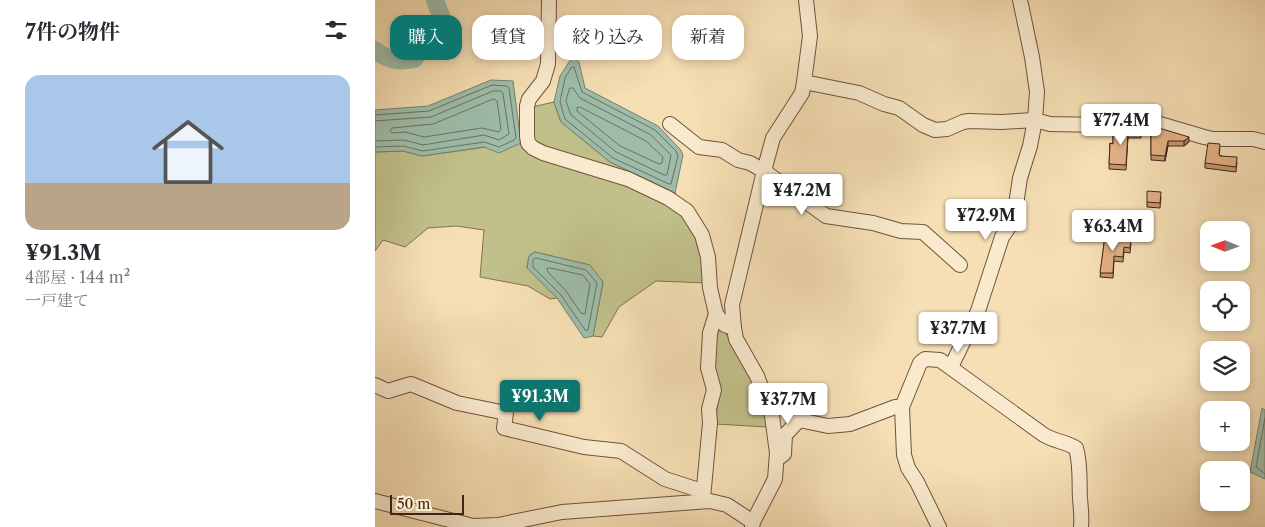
<!DOCTYPE html>
<html lang="ja">
<head>
<meta charset="utf-8">
<style>
  body { margin:0; font-family:"Libre Caslon Text","Noto Serif JP",serif; background:#f7f7f7; color:#2b2b33; height:100vh; display:flex; flex-direction:column; font-size:19px; white-space:nowrap }
  * { box-sizing:border-box; margin:0 }
  p { font-size:16px; color:#7c7c81 }
  .icon { flex:none; width:28px; height:28px; fill:none; stroke:currentColor; stroke-width:2; stroke-linecap:round; stroke-linejoin:round }
  .map { position:relative; flex:1; overflow:hidden }
  .sheet { display:flex; flex-direction:column; background:#fff; width:375px }
  .sheet>* { flex:none }
  .guide { position:absolute; left:15px; top:15px; width:475px; height:45px; display:flex; gap:10px }
  .needle { width:32px; rotate:271deg }
  .controls { position:absolute; left:825px; top:221px; display:grid; gap:10px }
  .controls a { display:grid; place-items:center; width:50px; height:50px; border-radius:10px; background:#fff; box-shadow:0 2px 8px #0003; font-size:25px }
  .scale { position:absolute; left:15px; bottom:12px; width:74px; box-sizing:border-box; padding-left:5px; border:2px solid #432315; border-top:0; font-size:14px; line-height:18px; white-space:nowrap; color:#432315; -webkit-text-stroke:4px #f9eace; paint-order:stroke }
  .price { position:absolute; translate:-50% -42px; padding:0 11px; border-radius:5px; background:#fff; color:#222; font-size:16px; line-height:32px; filter:drop-shadow(0 1px 2px #0008) }
  .price::after { content:''; position:absolute; left:50%; top:30px; width:15px; height:11px; margin-left:-8px; background:inherit; clip-path:polygon(0 0,100% 0,50% 100%) }
  .price.on { background:#0f766e; color:#fff }
  ul { padding:0; list-style:none }
  li { display:grid; align-content:center; gap:10px; height:265px; padding:0 25px }
  li span { display:grid; place-items:center; height:155px; border-radius:15px; color:#555 }
  li>.icon { margin-inline-start:auto }
  span .icon { width:90px; height:90px; fill:#fffc; stroke-width:1 }
  li b { font-size:21px }
  h2 { display:flex; justify-content:space-between; align-items:center; height:60px; padding:0 25px; font-size:21px }
  .tag { padding:0 18px; border-radius:15px; background:#fff; box-shadow:0 2px 8px #0003; font-size:18px; line-height:45px }
  .tag.on { background:#0f766e; color:#fff }
  main { display:flex; flex:1; min-height:0 }
  .map>svg:first-child { display:block }
  .green { fill:#c1c08a; stroke:#827250 }
  .water { fill:#9dbdaa; stroke:#797f6e }
  .lines { fill:none; stroke-linecap:round; stroke-linejoin:round }
  .shore { stroke:#707060; stroke-width:1 }
  .river { stroke:#9dbdaa; stroke-width:18 }
  .minor-casing { stroke:#70523d; stroke-width:16 }
  .minor { stroke:#f9eace; stroke-width:14 }
  .wall { fill:#c29772; stroke:#432315 }
  .shaded-wall { fill:#9e7b5c; stroke:#432315 }
  .building { fill:#e2b084; stroke:#432315 }
</style>
</head>
<body>
<main>
<section class="sheet">
<h2>7件の物件<svg class="icon" aria-label="filters" viewBox="0 0 24 24"><path d="M4 7h16M4 17h16"/><circle cx="9" cy="7" r="2"/><circle cx="15" cy="17" r="2"/></svg></h2>
<ul>
<li><span style="background:linear-gradient(#a9c7e8 70%,#b9a48a 0)"><svg class="icon" aria-label="home" viewBox="0 0 24 24"><path d="M3 11l9-7 9 7M6 9v11h12V9"/></svg></span><div><b>¥91.3M</b><p>4部屋 · 144 m²</p><p>一戸建て</p></div></li>
</ul>
</section>
<div class="map">
<svg width="890" height="527" viewBox="0 0 890 527">
  <rect width="100%" height="100%" fill="#f6dfb4"/>
  <filter id="stains"><feTurbulence type="fractalNoise" baseFrequency=".004" numOctaves="4"/><feColorMatrix values="0 0 0 0 .2 0 0 0 0 .09 0 0 0 0 .02 0 0 0 .5 -.17"/></filter>
  <radialGradient id="worn" r=".72"><stop offset=".6" stop-color="#630" stop-opacity="0"/><stop offset="1" stop-color="#630" stop-opacity=".3"/></radialGradient>
  <g class="green">
    <polygon points="179,102 186,122 235,162 300,193 330,247 333,283 281,281 244,307 227,337 218,336 228,282 214,265 160,252 154,256 152,268 182,298 175,299 153,286 105,277 109,230 81,226 53,228 30,247 8,240 0,251 0,152 28,151 47,156 146,142 157,107"/>
    <polygon points="344,322 379,380 389,407 392,427 340,424 345,386 338,365 339,333"/>
  </g>
  <g class="water">
    <polygon points="198,56 204,62 210,88 283,126 305,149 308,155 300,193 235,162 186,122 179,102 185,76"/>
    <polygon points="116,80 138,81 146,143 124,153 109,147 47,156 28,151 0,152 0,110 53,106"/>
    <polygon points="160,252 215,265 228,282 218,336 209,338 182,298 152,268 154,256"/>
    <polygon points="887,408 890,410 890,479 875,472"/>
  </g>
  <g class="lines">
    <g class="shore">
      <polygon points="199,67 207,92 280,130 301,151 303,156 296,184 294,184 238,158 190,119 185,102 190,78 196,68"/>
      <polygon points="195,88 198,88 205,98 276,135 296,155 292,175 289,175 241,152 196,115 191,101"/>
      <polygon points="119,99 122,101 126,129 124,132 107,128 49,137 30,132 17,133 15,131 17,128 58,124"/>
      <polygon points="205,107 271,141 288,157 287,163 284,164 245,146 202,111 202,108"/>
      <polyline points="0,115 54,111 117,85 132,86 134,88 141,138 139,140 124,147 109,142 48,151 28,146 0,147"/>
      <polyline points="0,121 56,117 118,91 126,91 128,94 134,134 124,140 109,135 48,145 29,140 0,141"/>
      <polygon points="161,258 211,270 222,283 213,330 210,330 186,295 158,267 158,260"/>
      <polygon points="175,268 208,275 215,284 210,314 206,313 191,291 173,272 172,269"/>
      <polyline points="890,418 881,467 890,474"/>
    </g>
    <path class="river" d="M0,50C14,61 23,62 39,59L68,21L60,0"/>
    <defs>
      <g id="minor">
        <polyline points="174,0 173,64 168,81 154,99 152,106 152,136 153,143 158,148 168,153 253,179 293,198 312,211 327,235 333,257 335,288 341,314 350,325 359,328"/>
        <polyline points="429,82 484,93 509,104 524,108 548,125 560,130 572,129 588,122 594,121 626,122 660,120 675,124 728,125 785,124 829,137 838,139 878,139 890,142"/>
        <polyline points="295,124 324,147 347,150 363,160 375,163 389,171 451,216 498,223 526,231 548,232 585,265"/>
        <polyline points="576,367 603,311 627,237 636,224 640,211 645,178 655,146 660,120 662,92 657,57 645,0"/>
        <polyline points="0,385 13,391 36,384 82,403 131,413 129,428 209,447 246,451 290,479 327,491"/>
        <polyline points="405,457 409,454 410,435 424,420 453,426 475,424 520,407 527,407"/>
        <polyline points="328,498 335,423 334,409 339,390 333,368 335,333 341,314"/>
        <polyline points="0,501 98,526 123,525 187,512 335,501 352,505 378,522"/>
        <polyline points="377,527 378,522 400,479 402,453 397,416 382,376 361,339 359,328 357,305 389,171 398,138 427,93 429,82 435,36 431,0"/>
        <path d="M564,527L542,482L533,468L529,455L527,407L545,363L550,359L565,360L669,435C679,441 691,442 701,448C706,465 704,482 705,499C706,509 707,517 706,527"/>
      </g>
    </defs>
    <use href="#minor" class="minor-casing"/>
    <use href="#minor" class="minor"/>
  </g>
  <g class="wall">
    <polygon points="766,128 766,138 753,138 751,170 734,169 735,143 738,144 738,129"/>
    <polygon points="776,128 814,142 809,146 793,146 790,161 776,160"/>
    <polygon points="845,149 844,155 862,162 861,172 830,168 830,163"/>
    <polygon points="786,197 785,208 772,207 772,202"/>
    <polygon points="730,236 756,244 755,253 749,252 748,262 739,261 738,278 725,277"/>
  </g>
  <g class="shaded-wall">
    <polygon points="814,137 814,142 809,146 809,141"/>
    <polygon points="793,141 793,146 790,161 790,156"/>
  </g>
  <g class="building">
    <polygon points="766,128 766,133 753,133 751,165 734,164 735,143 738,144 738,129"/>
    <polygon points="776,128 784,128 814,137 809,141 793,141 790,156 776,155"/>
    <polygon points="833,143 845,144 844,154 845,156 862,157 861,167 830,163"/>
    <polygon points="772,191 786,192 785,203 772,202"/>
    <polygon points="730,236 756,240 755,248 749,247 748,257 739,256 738,273 725,273"/>
  </g>
  <rect width="100%" height="100%" filter="url(#stains)"/>
  <rect width="100%" height="100%" fill="url(#worn)"/>
</svg>
<div class="controls">
<a><svg class="needle" viewBox="-14 -14 28 28"><path d="M0-13l5 13h-10z" fill="#e53935"/><path d="M0 13l5-13h-10z" fill="#7c7c81"/></svg></a>
<a><svg class="icon" aria-label="locate" viewBox="0 0 24 24"><circle cx="12" cy="12" r="6"/><path d="M12 2v4M12 18v4M2 12h4M18 12h4"/></svg></a>
<a><svg class="icon" aria-label="layers" viewBox="0 0 24 24"><path d="M12 4l9 5-9 5-9-5zM3 14l9 5 9-5"/></svg></a>
<a>+</a>
<a>−</a>
</div>
<div class="scale">50 m</div>
<b class="price" style="left:746px;top:146px">¥77.4M</b>
<b class="price" style="left:427px;top:216px">¥47.2M</b>
<b class="price" style="left:611px;top:241px">¥72.9M</b>
<b class="price" style="left:738px;top:252px">¥63.4M</b>
<b class="price" style="left:583px;top:354px">¥37.7M</b>
<b class="price on" style="left:165px;top:422px">¥91.3M</b>
<b class="price" style="left:413px;top:425px">¥37.7M</b>
<div class="guide">
<a class="tag on">購入</a>
<a class="tag">賃貸</a>
<a class="tag">絞り込み</a>
<a class="tag">新着</a>
</div>
</div>
</main>
</body>
</html>
